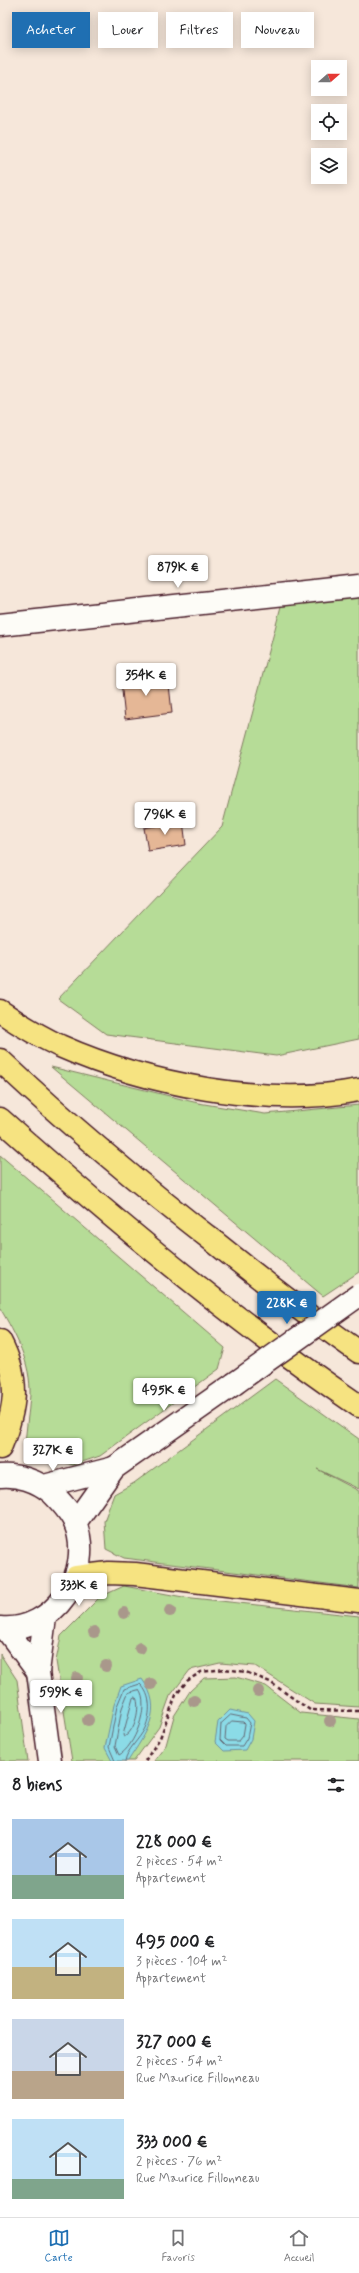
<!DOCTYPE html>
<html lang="fr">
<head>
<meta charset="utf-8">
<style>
  body { margin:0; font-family:Mynerve,sans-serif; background:#f6f6f6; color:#202124; height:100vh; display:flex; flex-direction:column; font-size:15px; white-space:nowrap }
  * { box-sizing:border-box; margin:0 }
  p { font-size:13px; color:#757577 }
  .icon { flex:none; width:22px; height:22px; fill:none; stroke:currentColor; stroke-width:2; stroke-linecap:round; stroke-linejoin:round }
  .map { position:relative; height:1761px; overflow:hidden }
  .side { display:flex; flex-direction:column; background:#fff; flex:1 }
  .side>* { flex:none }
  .guide { position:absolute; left:12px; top:12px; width:335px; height:36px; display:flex; gap:8px }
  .needle { width:26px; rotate:69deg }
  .tools { position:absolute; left:311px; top:60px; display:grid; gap:8px }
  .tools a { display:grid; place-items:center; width:36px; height:36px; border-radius:0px; background:#fff; box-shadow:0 2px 10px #0003; font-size:20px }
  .price { position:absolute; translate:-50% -34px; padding:0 9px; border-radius:4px; background:#fff; color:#222; font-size:13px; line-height:26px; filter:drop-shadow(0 1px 2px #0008) }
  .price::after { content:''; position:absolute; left:50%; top:24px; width:12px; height:9px; margin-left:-6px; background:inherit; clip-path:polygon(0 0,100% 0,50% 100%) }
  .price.current { background:#1f6fb2; color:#fff }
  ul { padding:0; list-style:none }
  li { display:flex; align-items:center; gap:12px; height:100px; padding:0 12px }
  li span { display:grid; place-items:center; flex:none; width:112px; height:80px; border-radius:0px; color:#555 }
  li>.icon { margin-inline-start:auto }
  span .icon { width:48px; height:48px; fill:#fffc; stroke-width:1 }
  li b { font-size:17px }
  h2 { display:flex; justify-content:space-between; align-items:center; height:48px; padding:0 12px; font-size:17px }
  .chip { padding:0 14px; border-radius:0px; background:#fff; box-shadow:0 2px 10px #0003; font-size:14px; line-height:36px }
  .chip.current { background:#1f6fb2; color:#fff }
  .tab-bar { display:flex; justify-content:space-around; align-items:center; height:56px; border-top:1px solid #e0e0e0; background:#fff; font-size:11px; color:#757577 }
  .tab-bar a { display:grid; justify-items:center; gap:2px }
  .tab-bar .current { color:#1f6fb2 }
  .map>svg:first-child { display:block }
  .green { fill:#b6dc97; stroke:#807e61 }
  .water { fill:#8bdbe7; stroke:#71909c }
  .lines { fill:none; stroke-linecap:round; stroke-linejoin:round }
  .shore { stroke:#646a76; stroke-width:1 }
  .building { fill:#e5b796; stroke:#4a1f2b }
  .minor-casing { stroke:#4a1f2b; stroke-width:25 }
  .tertiary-casing { stroke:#4a1f2b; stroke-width:25 }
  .trunk-casing { stroke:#4a1f2b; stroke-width:25 }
  .path { stroke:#4a1f2b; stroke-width:2.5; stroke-dasharray:4 3; stroke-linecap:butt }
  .minor { stroke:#fdfcf7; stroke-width:22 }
  .tertiary { stroke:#fdfcf7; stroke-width:22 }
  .trunk { stroke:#f6e381; stroke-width:22 }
  .tertiary-bridge-casing { stroke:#4a1f2b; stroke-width:25; stroke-linecap:butt }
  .tertiary-bridge { stroke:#fdfcf7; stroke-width:22 }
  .tree { fill:#a9988b }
</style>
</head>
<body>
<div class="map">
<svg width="359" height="1761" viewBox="0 0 359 1761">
  <rect width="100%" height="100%" fill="#f6e7da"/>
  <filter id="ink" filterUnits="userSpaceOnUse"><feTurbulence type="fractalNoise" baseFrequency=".025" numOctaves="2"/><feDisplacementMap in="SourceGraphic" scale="8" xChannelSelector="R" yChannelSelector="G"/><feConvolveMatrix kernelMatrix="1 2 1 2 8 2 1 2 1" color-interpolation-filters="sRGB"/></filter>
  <g filter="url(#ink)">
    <g class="green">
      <polygon points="359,588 359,1039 276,1056 106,1034 58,999 222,827 284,595"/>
      <polygon points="51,1067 198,1103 265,1114 359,1105 359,1272 323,1296"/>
      <path d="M0,1155L225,1348L219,1369L100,1456L73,1465L25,1451C25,1432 29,1414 30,1395C31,1363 16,1335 0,1308Z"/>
      <polygon points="275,1379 359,1439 359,1489 317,1469 359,1491 359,1588 124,1558 106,1549 104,1521 114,1494 134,1483"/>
      <polygon points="124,1586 183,1597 359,1616 359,1707 315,1704 255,1666 220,1663 190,1670 170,1696 159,1727 134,1761 72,1761 56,1661 61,1636 100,1597"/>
      <polygon points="0,1654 17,1680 28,1761 0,1761"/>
      <polygon points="236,1677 266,1686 301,1713 359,1719 359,1761 154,1761 166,1745 174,1716 190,1691 204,1678"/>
    </g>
    <g class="water">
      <path d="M142,1679C165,1710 146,1733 128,1761H112L105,1748L114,1705L121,1686Z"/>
      <polygon points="230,1710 248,1714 254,1721 251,1739 245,1750 224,1751 215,1742 218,1722"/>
    </g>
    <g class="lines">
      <g class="shore">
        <path d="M139,1690C151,1705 134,1748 119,1755L115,1746L122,1708L128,1693Z"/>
        <path d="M136,1697C141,1708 135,1731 124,1737L123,1735L133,1698Z"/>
        <polygon points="231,1715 246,1718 250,1723 247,1738 242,1746 226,1746 220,1740 221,1724"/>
        <polygon points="232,1721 243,1722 245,1724 243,1736 239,1741 228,1741 225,1739 226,1727"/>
        <path d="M115,1761L109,1747L117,1706L124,1689L140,1684C152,1695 151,1714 145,1728C140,1739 127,1749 125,1761"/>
      </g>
    </g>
    <g class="building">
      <polygon points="168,675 172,713 125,719 121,681"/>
      <polygon points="183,821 186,845 148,851 144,828"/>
    </g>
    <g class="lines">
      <defs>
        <g id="minor">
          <polyline points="0,625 359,586"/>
          <polyline points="45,1617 38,1672 50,1761"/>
          <polyline points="6,1629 38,1672"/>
        </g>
        <g id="tertiary">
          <path d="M0,1476C18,1474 37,1481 51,1492C60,1501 70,1511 75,1523C95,1572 54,1633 0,1628"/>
          <polyline points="44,1486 114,1468"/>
          <polyline points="75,1523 114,1468 234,1384"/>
        </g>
        <g id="trunk">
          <path d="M0,1011C19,1024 39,1036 60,1046C146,1084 266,1108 359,1090"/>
          <path d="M0,1060C69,1125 142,1186 217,1244C263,1281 310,1318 359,1352"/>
          <path d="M0,1119C114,1221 232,1319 359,1406"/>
          <path d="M0,1341C21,1381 16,1408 0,1448"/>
          <polyline points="76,1577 109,1573 135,1574 359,1601"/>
        </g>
      </defs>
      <use href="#minor" class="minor-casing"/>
      <use href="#tertiary" class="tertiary-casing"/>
      <use href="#trunk" class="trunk-casing"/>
      <polyline class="path" points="145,1761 160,1738 176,1695 187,1681 201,1672 225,1669 246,1672 270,1682 310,1710 359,1711"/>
      <use href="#minor" class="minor"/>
      <use href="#tertiary" class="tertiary"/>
      <use href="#trunk" class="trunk"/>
      <defs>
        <polyline id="tertiary-bridge" points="234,1384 359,1295"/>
      </defs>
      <use href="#tertiary-bridge" class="tertiary-bridge-casing"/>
      <use href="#tertiary-bridge" class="tertiary-bridge"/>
    </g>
    <g class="tree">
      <circle cx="170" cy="1611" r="6"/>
      <circle cx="124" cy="1613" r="6"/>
      <circle cx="94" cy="1632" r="6"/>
      <circle cx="140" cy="1648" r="6"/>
      <circle cx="106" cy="1666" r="6"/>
      <circle cx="77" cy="1678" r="6"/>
      <circle cx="151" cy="1684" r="6"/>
      <circle cx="258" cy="1691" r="6"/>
      <circle cx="194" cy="1701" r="6"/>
      <circle cx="88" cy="1720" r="6"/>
      <circle cx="330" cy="1721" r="6"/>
    </g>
  </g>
</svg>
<div class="tools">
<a><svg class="needle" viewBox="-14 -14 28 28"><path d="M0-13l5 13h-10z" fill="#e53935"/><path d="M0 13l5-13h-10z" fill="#757577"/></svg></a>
<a><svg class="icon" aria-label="locate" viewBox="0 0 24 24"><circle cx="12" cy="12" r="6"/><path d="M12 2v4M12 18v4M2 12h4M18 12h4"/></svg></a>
<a><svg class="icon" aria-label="layers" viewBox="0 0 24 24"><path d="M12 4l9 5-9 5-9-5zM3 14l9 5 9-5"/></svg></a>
</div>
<b class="price" style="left:178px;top:589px">879K €</b>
<b class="price" style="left:146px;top:697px">354K €</b>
<b class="price" style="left:165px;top:836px">796K €</b>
<b class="price current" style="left:287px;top:1325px">228K €</b>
<b class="price" style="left:164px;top:1412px">495K €</b>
<b class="price" style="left:53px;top:1472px">327K €</b>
<b class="price" style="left:79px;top:1607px">333K €</b>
<b class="price" style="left:61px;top:1714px">599K €</b>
<div class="guide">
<a class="chip current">Acheter</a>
<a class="chip">Louer</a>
<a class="chip">Filtres</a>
<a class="chip">Nouveau</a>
</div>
</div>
<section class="side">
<h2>8 biens<svg class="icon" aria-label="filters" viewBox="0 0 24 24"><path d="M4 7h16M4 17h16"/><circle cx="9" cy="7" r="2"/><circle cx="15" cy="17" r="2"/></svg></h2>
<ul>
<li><span style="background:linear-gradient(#a9c7e8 70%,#7fa58c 0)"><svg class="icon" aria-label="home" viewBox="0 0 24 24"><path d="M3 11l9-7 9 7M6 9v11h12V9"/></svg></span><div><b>228 000 €</b><p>2 pièces · 54 m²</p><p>Appartement</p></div></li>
<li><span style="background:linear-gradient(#bfe0f5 60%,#c2b280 0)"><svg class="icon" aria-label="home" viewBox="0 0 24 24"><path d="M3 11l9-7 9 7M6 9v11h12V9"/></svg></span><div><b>495 000 €</b><p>3 pièces · 104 m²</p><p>Appartement</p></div></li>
<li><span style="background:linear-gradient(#c9d6e8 65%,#b9a48a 0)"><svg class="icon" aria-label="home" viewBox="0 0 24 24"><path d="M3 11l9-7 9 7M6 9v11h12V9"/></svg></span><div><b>327 000 €</b><p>2 pièces · 54 m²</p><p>Rue Maurice Fillonneau</p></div></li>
<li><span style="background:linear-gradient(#bfe0f5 75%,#7fa58c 0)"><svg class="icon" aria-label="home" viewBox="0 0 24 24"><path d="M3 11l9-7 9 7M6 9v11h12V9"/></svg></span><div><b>333 000 €</b><p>2 pièces · 76 m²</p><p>Rue Maurice Fillonneau</p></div></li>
</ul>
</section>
<nav class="tab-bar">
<a class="current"><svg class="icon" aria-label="map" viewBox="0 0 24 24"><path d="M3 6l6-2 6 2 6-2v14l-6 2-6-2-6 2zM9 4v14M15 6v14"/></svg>Carte</a>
<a><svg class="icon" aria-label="saved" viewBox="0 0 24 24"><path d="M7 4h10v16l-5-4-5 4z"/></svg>Favoris</a>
<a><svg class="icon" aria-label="home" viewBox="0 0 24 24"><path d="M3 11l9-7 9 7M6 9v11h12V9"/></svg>Accueil</a>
</nav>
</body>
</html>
